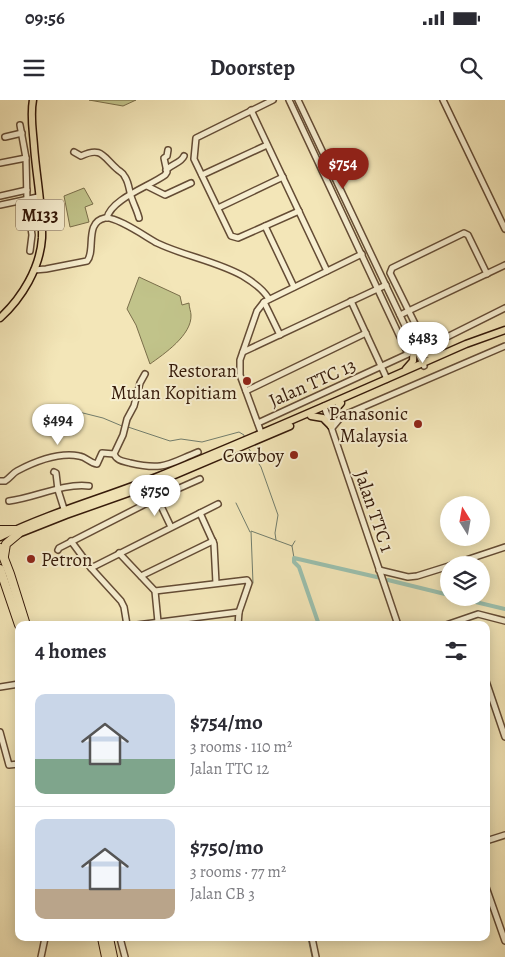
<!DOCTYPE html>
<html lang="en">
<head>
<meta charset="utf-8">
<style>
  body { margin:0; font-family:Alegreya,serif; background:#f7f7f7; color:#2b2b33; height:100vh; display:flex; flex-direction:column; font-size:19px; white-space:nowrap }
  * { box-sizing:border-box; margin:0 }
  p { font-size:16px; color:#7c7c81 }
  .icon { flex:none; width:28px; height:28px; fill:none; stroke:currentColor; stroke-width:2; stroke-linecap:round; stroke-linejoin:round }
  .map { position:relative; flex:1; overflow:hidden }
  .panel { position:absolute; left:15px; top:521px; width:475px; height:320px; display:flex; flex-direction:column; background:#fff; border-radius:10px; box-shadow:0 2px 12px #0003 }
  .panel>* { flex:none }
  .needle { width:32px; rotate:349deg }
  .buttons { position:absolute; left:440px; top:396px; display:grid; gap:10px }
  .buttons a { display:grid; place-items:center; width:50px; height:50px; border-radius:50%; background:#fff; box-shadow:0 2px 12px #0003; font-size:25px }
  .price { position:absolute; translate:-50% -42px; padding:0 11px; border-radius:18px; background:#fff; color:#222; font-size:16px; line-height:32px; filter:drop-shadow(0 1px 2px #0008) }
  .price::after { content:''; position:absolute; left:50%; top:30px; width:15px; height:11px; margin-left:-8px; background:inherit; clip-path:polygon(0 0,100% 0,50% 100%) }
  .price.on { background:#8f2418; color:#fff }
  ul { padding:0; list-style:none }
  li { display:flex; align-items:center; gap:15px; height:125px; padding:0 20px }
  li+li { border-top:1px solid #e1e1e2 }
  li span { display:grid; place-items:center; flex:none; width:140px; height:100px; border-radius:10px; color:#555 }
  li>.icon { margin-inline-start:auto }
  span .icon { width:60px; height:60px; fill:#fffc; stroke-width:1 }
  li b { font-size:21px }
  h2 { display:flex; justify-content:space-between; align-items:center; height:60px; padding:0 20px; font-size:21px }
  .status { display:flex; justify-content:space-between; align-items:center; height:35px; padding:0 25px; background:#fff; direction:ltr }
  .status svg { height:14px; fill:currentColor }
  header { display:flex; justify-content:space-between; align-items:center; height:65px; padding:0 20px; background:#fff; font-size:22px; font-weight:700 }
  .map>svg:first-child { display:block }
  .green { fill:#c1c38a; stroke:#7a6e4a }
  .lines { fill:none; stroke-linecap:round; stroke-linejoin:round }
  .stream { stroke:#727d6c; stroke-width:1 }
  .canal { stroke:#9bc0ae; stroke-width:4 }
  .minor-casing { stroke:#644c35; stroke-width:8 }
  .major-casing { stroke:#341909; stroke-width:9 }
  .highway-casing { stroke:#341909; stroke-width:10 }
  .minor { stroke:#f7efd1; stroke-width:5 }
  .major { stroke:#f3e6b8; stroke-width:6 }
  .highway { stroke:#f3e6b8; stroke-width:8 }
  .poi-dot { fill:#8f2418; stroke:#f7efd1; stroke-width:2 }
  .labels { text-anchor:middle; stroke-width:4; stroke-linejoin:round; paint-order:stroke }
  .shield { fill:#f7efd1; stroke:#6e5945; stroke-width:1 }
  .shield-label { font-size:18px; font-weight:bold; fill:#341909 }
  .poi-label { font-size:19px; fill:#341909; stroke:#f7efd1; text-anchor:end }
  .street-label { font-size:19px; fill:#341909; stroke:#f7efd1 }
</style>
</head>
<body>
<div class="status"><b>09:56</b><svg viewBox="0 0 49 12"><path d="M0 12V9h3v3zM5 12V6h3v6zM10 12V3h3v9zM15 12V0h3v12zM26 1h20v11H26zM47 4h2v5h-2z"/></svg></div>
<header><svg class="icon" aria-label="menu" viewBox="0 0 24 24"><path d="M4 6h16M4 12h16M4 18h16"/></svg>Doorstep<svg class="icon" aria-label="search" viewBox="0 0 24 24"><circle cx="10" cy="10" r="6"/><path d="M15 15l6 6"/></svg></header>
<div class="map">
<svg width="505" height="857" viewBox="0 0 505 857">
  <rect width="100%" height="100%" fill="#f3e6b8"/>
  <filter id="stains"><feTurbulence type="fractalNoise" baseFrequency=".004" numOctaves="4"/><feColorMatrix values="0 0 0 0 .2 0 0 0 0 .09 0 0 0 0 .02 0 0 0 .5 -.17"/></filter>
  <radialGradient id="worn" r=".72"><stop offset=".6" stop-color="#630" stop-opacity="0"/><stop offset="1" stop-color="#630" stop-opacity=".3"/></radialGradient>
  <g class="green">
    <polygon points="89,0 136,0 123,6"/>
    <polygon points="84,88 93,104 85,107 89,122 70,127 64,96"/>
    <path d="M139,177L180,196L182,205L189,203C189,207 191,212 191,215C192,235 164,254 150,264L136,225L127,209Z"/>
  </g>
  <g class="lines">
    <g class="stream">
      <polyline points="36,313 71,310 103,318 122,326"/>
      <polyline points="128,327 170,341 181,339 202,342 239,332 244,335 244,338"/>
      <polyline points="249,349 261,367 278,415 275,433 276,440"/>
      <polyline points="236,403 250,432"/>
      <polyline points="292,446 295,441"/>
      <polyline points="253,483 251,431 292,446 294,458"/>
      <polyline points="308,838 312,857"/>
    </g>
    <g class="canal">
      <polyline points="388,480 449,495"/>
      <polyline points="459,498 505,509"/>
      <polyline points="319,525 299,467 294,462 294,458 381,478"/>
    </g>
    <defs>
      <g id="minor">
        <polyline points="273,0 196,38 194,59 231,136 238,138 299,111"/>
        <polyline points="298,0 424,266"/>
        <polyline points="443,0 505,129"/>
        <polyline points="251,10 327,171"/>
        <polyline points="20,25 26,58 27,100 32,135 30,151"/>
        <polyline points="5,37 22,33"/>
        <path d="M74,52L81,56C102,46 103,57 117,69C120,72 123,72 125,77C129,83 129,90 131,96C133,103 137,110 139,118"/>
        <polyline points="0,63 26,58"/>
        <path d="M166,70C172,64 181,63 184,56"/>
        <polyline points="202,75 267,45"/>
        <polyline points="147,86 165,95 191,83"/>
        <polyline points="0,96 27,90"/>
        <polyline points="0,105 38,97"/>
        <polyline points="218,108 283,77"/>
        <path d="M107,118C111,99 150,86 165,75L167,72L164,58L167,56L168,50"/>
        <polyline points="265,126 294,187"/>
        <path d="M34,170L46,169L87,161C96,151 84,122 105,118C116,116 146,137 157,143C184,156 216,161 243,176C253,182 263,189 269,199"/>
        <polyline points="487,174 468,135 464,133 392,168 390,173 425,244 430,245 435,243 505,208"/>
        <polyline points="351,201 387,279"/>
        <polyline points="264,202 280,235"/>
        <polyline points="400,215 505,165"/>
        <polyline points="243,252 386,185"/>
        <path d="M145,274L140,283L134,306L127,319L123,335L114,354C117,361 123,361 130,363C164,371 168,364 198,352"/>
        <polyline points="246,291 366,233"/>
        <polyline points="324,306 398,525"/>
        <polyline points="258,323 408,254 289,0"/>
        <polyline points="332,328 342,316 505,246"/>
        <polyline points="262,335 240,275 240,260 257,211 264,202 362,154"/>
        <polyline points="54,372 56,373 58,390 65,412"/>
        <path d="M0,381H5C10,378 13,373 17,371C36,361 58,352 79,356C87,357 89,363 97,364L102,353L114,354"/>
        <polyline points="150,383 171,427"/>
        <path d="M9,401C35,398 62,383 89,386"/>
        <polyline points="200,413 214,444 216,483"/>
        <polyline points="71,441 91,468 121,501 124,507 127,525"/>
        <polyline points="58,450 59,448 157,398 200,379"/>
        <polyline points="119,453 155,491 158,522"/>
        <polyline points="451,465 505,447"/>
        <polyline points="91,468 218,404"/>
        <polyline points="379,470 408,477 417,476 449,466"/>
        <polyline points="141,476 213,441"/>
        <polyline points="155,491 247,480 249,483 239,512 238,525"/>
        <polyline points="137,525 239,512"/>
        <polyline points="446,525 478,514 505,521"/>
        <polyline points="486,581 505,637"/>
        <polyline points="0,587 19,584"/>
        <polyline points="0,632 9,665 19,664"/>
        <polyline points="486,741 505,735"/>
        <polyline points="486,787 505,841"/>
        <polyline points="120,838 125,857"/>
        <polyline points="312,838 316,857"/>
        <polyline points="41,857 45,838"/>
      </g>
      <g id="major">
        <path d="M0,218C22,198 40,168 42,138C43,109 36,75 34,46C33,31 30,15 33,0"/>
        <polyline points="414,243 422,254 437,255"/>
        <polyline points="406,269 413,261 414,243"/>
        <polyline points="311,316 323,318 331,326"/>
        <polyline points="331,326 333,312 341,303"/>
        <polyline points="18,434 66,415 151,385 290,326"/>
        <path d="M0,437C51,412 107,397 159,376C263,334 364,289 466,244L505,230"/>
      </g>
      <g id="highway">
        <polyline points="0,430 16,430"/>
        <polyline points="0,448 10,474 26,525"/>
        <polyline points="4,456 6,444 18,434"/>
        <polyline points="0,469 19,525"/>
        <polyline points="102,838 106,857"/>
        <polyline points="109,838 113,857"/>
      </g>
    </defs>
    <use href="#minor" class="minor-casing"/>
    <use href="#major" class="major-casing"/>
    <use href="#highway" class="highway-casing"/>
    <use href="#minor" class="minor"/>
    <use href="#major" class="major"/>
    <use href="#highway" class="highway"/>
  </g>
  <g class="poi-dot">
    <circle cx="247" cy="281" r="5"/>
    <circle cx="418" cy="324" r="5"/>
    <circle cx="294" cy="355" r="5"/>
    <circle cx="31" cy="459" r="5"/>
  </g>
  <g class="labels">
    <rect class="shield" x="16" y="99.5" width="48" height="31" rx="4"/>
    <g class="shield-label">
      <text x="40" y="121">M133</text>
    </g>
    <g class="poi-label">
      <text x="237" y="277">Restoran<tspan x="237" dy="22">Mulan Kopitiam</tspan></text>
      <text x="408" y="320">Panasonic<tspan x="408" dy="22">Malaysia</tspan></text>
      <text x="284" y="362">Cowboy</text>
      <text x="41" y="466" text-anchor="start">Petron</text>
    </g>
    <g class="street-label">
      <text transform="translate(312 282) rotate(-24)" y="7">Jalan TTC 13</text>
      <text transform="translate(375 411) rotate(71)" y="7">Jalan TTC 1</text>
    </g>
  </g>
  <rect width="100%" height="100%" filter="url(#stains)"/>
  <rect width="100%" height="100%" fill="url(#worn)"/>
</svg>
<div class="buttons">
<a><svg class="needle" viewBox="-14 -14 28 28"><path d="M0-13l5 13h-10z" fill="#e53935"/><path d="M0 13l5-13h-10z" fill="#7c7c81"/></svg></a>
<a><svg class="icon" aria-label="layers" viewBox="0 0 24 24"><path d="M12 4l9 5-9 5-9-5zM3 14l9 5 9-5"/></svg></a>
</div>
<b class="price on" style="left:343px;top:90px">$754</b>
<b class="price" style="left:423px;top:264px">$483</b>
<b class="price" style="left:58px;top:346px">$494</b>
<b class="price" style="left:155px;top:417px">$750</b>
<section class="panel">
<h2>4 homes<svg class="icon" aria-label="filters" viewBox="0 0 24 24"><path d="M4 7h16M4 17h16"/><circle cx="9" cy="7" r="2"/><circle cx="15" cy="17" r="2"/></svg></h2>
<ul>
<li><span style="background:linear-gradient(#c9d6e8 65%,#7fa58c 0)"><svg class="icon" aria-label="home" viewBox="0 0 24 24"><path d="M3 11l9-7 9 7M6 9v11h12V9"/></svg></span><div><b>$754/mo</b><p>3 rooms · 110 m²</p><p>Jalan TTC 12</p></div></li>
<li><span style="background:linear-gradient(#c9d6e8 70%,#b9a48a 0)"><svg class="icon" aria-label="home" viewBox="0 0 24 24"><path d="M3 11l9-7 9 7M6 9v11h12V9"/></svg></span><div><b>$750/mo</b><p>3 rooms · 77 m²</p><p>Jalan CB 3</p></div></li>
</ul>
</section>
</div>
</body>
</html>
